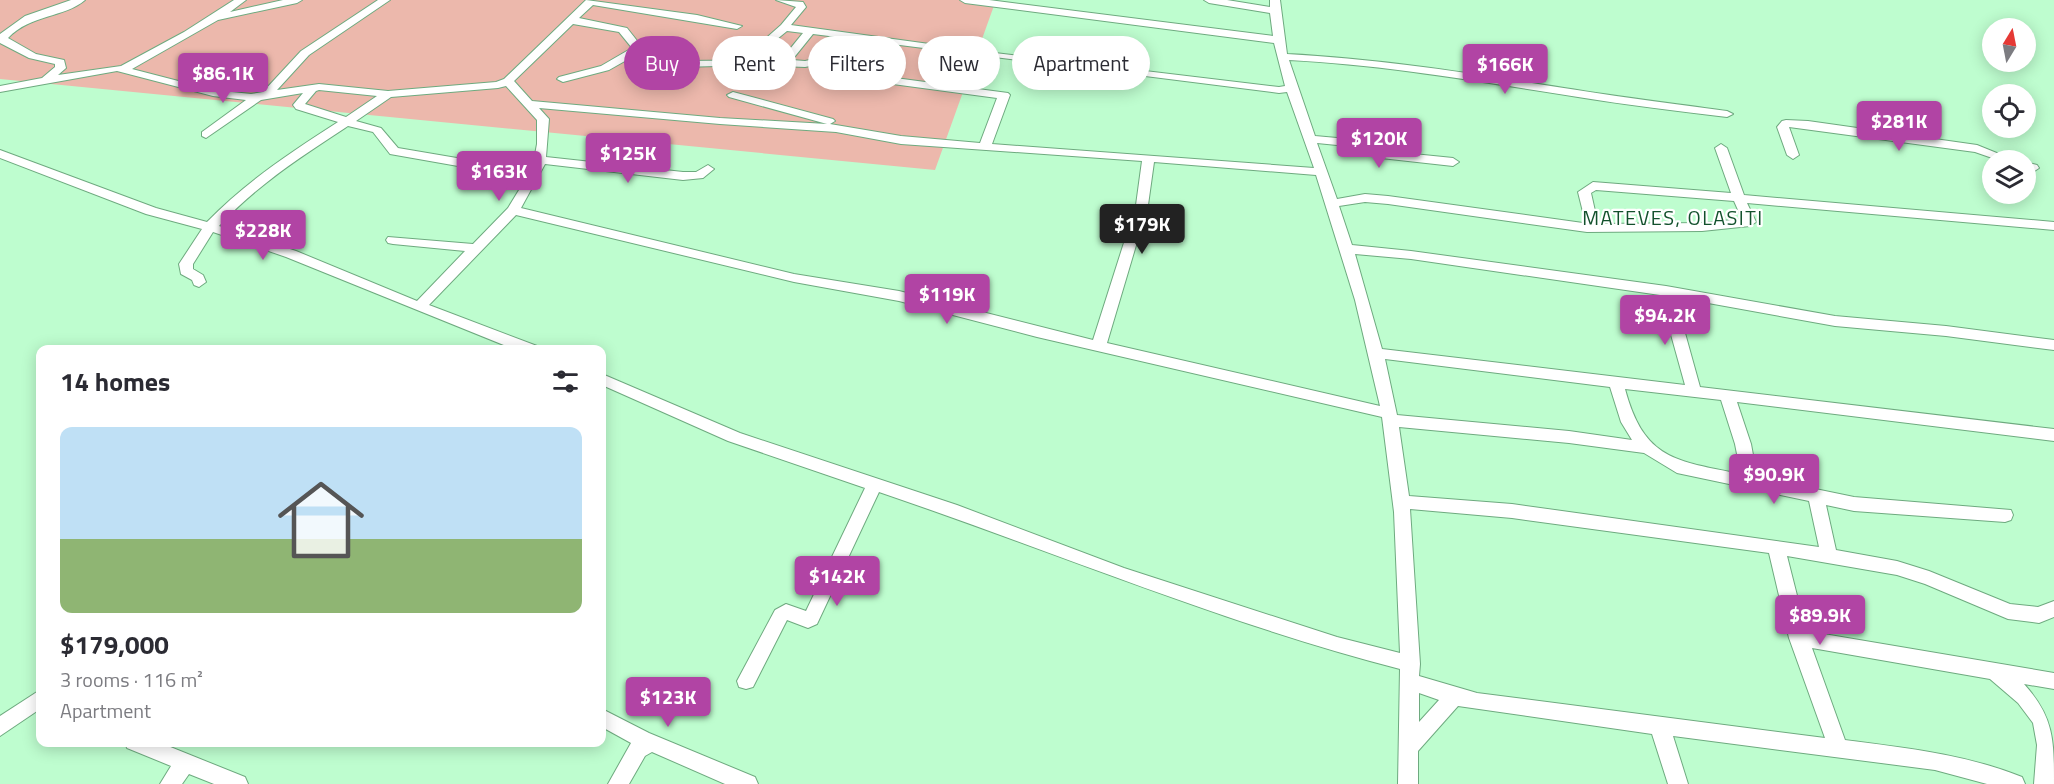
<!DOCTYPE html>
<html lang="en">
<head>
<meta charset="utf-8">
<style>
  body { margin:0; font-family:"Titillium Web",sans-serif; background:#f2f2f3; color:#2b2b33; height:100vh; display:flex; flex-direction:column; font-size:22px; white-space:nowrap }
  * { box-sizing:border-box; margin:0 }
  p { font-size:20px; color:#7c7c81 }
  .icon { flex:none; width:33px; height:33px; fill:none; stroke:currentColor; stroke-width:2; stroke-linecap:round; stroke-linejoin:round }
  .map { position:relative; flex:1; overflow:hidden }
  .details { position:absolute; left:36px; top:345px; width:570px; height:402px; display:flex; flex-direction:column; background:#fff; border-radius:12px; box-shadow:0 3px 15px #0003 }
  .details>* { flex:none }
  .banner { position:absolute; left:624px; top:36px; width:570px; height:54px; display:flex; gap:12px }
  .needle { width:39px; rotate:10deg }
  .buttons { position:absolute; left:1982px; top:18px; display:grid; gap:12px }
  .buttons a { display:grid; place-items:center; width:54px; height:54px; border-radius:50%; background:#fff; box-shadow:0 3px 15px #0003; font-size:30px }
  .price { position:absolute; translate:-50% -51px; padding:0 14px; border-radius:6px; background:#b144a4; color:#fff; font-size:20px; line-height:39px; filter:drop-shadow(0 2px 3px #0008) }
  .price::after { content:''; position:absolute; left:50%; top:36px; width:18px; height:14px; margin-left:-9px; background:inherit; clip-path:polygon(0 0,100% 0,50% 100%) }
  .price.current { background:#222; color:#fff }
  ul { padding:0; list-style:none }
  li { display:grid; align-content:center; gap:12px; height:318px; padding:0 24px }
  li span { display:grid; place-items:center; height:186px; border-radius:12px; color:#555 }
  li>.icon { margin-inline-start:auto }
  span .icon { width:108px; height:108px; fill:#fffc; stroke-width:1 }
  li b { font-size:26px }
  h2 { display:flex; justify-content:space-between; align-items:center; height:72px; padding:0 24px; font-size:26px }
  .pill { padding:0 21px; border-radius:27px; background:#fff; box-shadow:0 3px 15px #0003; font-size:21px; line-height:54px }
  .pill.current { background:#b144a4; color:#fff }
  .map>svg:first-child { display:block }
  .green { fill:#ecb8ac }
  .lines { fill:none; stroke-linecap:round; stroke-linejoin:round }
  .minor-casing { stroke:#6eaa7f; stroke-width:2 }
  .minor { fill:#fff; fill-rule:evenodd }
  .labels { text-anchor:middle; stroke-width:4.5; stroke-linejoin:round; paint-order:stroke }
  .neighbourhood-label { font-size:20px; letter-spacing:1.5px; fill:#12512c; stroke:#fff }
</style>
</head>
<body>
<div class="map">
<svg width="2054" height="784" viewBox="0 0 2054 784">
  <rect width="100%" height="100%" fill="#befdcf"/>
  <polygon class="green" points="0,0 996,0 935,170 0,79"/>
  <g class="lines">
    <defs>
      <g id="minor">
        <path d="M71,0H85C64,18 31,14 8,38L36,54L64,60L66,68L58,75L121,66L184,32L234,0H246L230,12L283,0H302L297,3L218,20L132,69L213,90L251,94L263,92L301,51L378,0H390L309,55L277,90L319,84L388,91L496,82L504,79L586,0L697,15L742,26L737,29L593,5L579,18L627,28L642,47L682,61L781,60L803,33L787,31L765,49H757L756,47L781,25L796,7L776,0L803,2L806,7L791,25L995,53L1279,87L1285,86L1274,43L965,3L960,0H989L1273,36L1270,13L1209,3L1204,0H1227L1270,7V0H1280L1287,54C1385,59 1481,75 1577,90C1627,98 1677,104 1727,111L1733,114L1727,117C1677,111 1627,105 1578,97C1482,82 1386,65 1289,60L1315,136L1359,140L1384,151L1453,158L1459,162L1453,166L1381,158L1357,147L1317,143L1337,199L1365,194L1388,196L1583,223L1585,220L1578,192L1593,182L1731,193L1715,148L1721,144L1727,148L1744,195L2054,222V230L1747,203L1756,222L1750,226L1702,231L1587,232L1388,204L1365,202L1339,206L1352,245L1411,251L1666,286L1835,316L1946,326L2054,340V350L1946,336L1835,326L1675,297L1700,387L2054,429V441L1737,402L1751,444L1757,477L1854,497L2011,510L2013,515L2011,520L2005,522L1854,511L1826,505L1836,550L1897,561L1929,571L2010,604L2038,607L2054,601V617L2039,623L2008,619L1925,584L1897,575L1787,556L1806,631L2054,673V689L2024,684C2054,717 2054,740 2054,784H2034L2037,745L2033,723L2018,703L1990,679L1812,648L1845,740C1906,748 1965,754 2022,777L2025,784H1987L1935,770L1673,736L1688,784H1668L1652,734L1458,706L1418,751V784H1398L1400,669C1222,623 1053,551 879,492L817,624L808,628L787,620L753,687L746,689L739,687L737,681L775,610L786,604L806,611L865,488L728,441L602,385V374L740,433L957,505L1124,568L1337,637L1400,653L1394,512L1382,417L1037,337L899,301L794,282L516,215L429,305L537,346L539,350H516L286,257L213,232L193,264V269L203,275L206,282L199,287L194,285L192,280L181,274L179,264L202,229L146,214L0,158V150L156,208L207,222C246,182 291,152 338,122L296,109L293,105L303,93L261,100L206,138L202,136V132L246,100L213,96L117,71L0,92V86L42,78L55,67V64L29,58L0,43V34L25,16ZM573,24L619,32L632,48L601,66L559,77L557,79L563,82L609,70L639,53L681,67L754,65L805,67L821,64L826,70L848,78L997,98L980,143L901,136L830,124L835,121L833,119L733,92L727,95L729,97L827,124L720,118L532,101L514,81ZM813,34L1279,93L1287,92L1314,168L992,144L1010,95L1008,93L850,72L834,66L831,62L838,58L833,55L805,61L792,60ZM506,86L537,120V144L533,165L492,164L398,148L381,128L356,121L391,97L498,88ZM319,90L377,96L346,117L305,104L316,91ZM539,108L720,124L836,132L901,144L1142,161L1136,205L1093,340L899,291L794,274L521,208L545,164L683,180L703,178L714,169L708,165L696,172H683L546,157L549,119ZM348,126L373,132L390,154L492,172H530L508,208L473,244L388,237L386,240L388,243L393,244L465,251L417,301L296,251L219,226C257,185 302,156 348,126ZM1154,162L1316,175L1355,300L1380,406L1107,343L1148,205ZM1596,190L1734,201L1742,219L1702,223L1596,224L1597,220L1591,193ZM1355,254L1411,259L1660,295L1685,385L1382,349ZM1385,359L1610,387L1621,422L1632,440L1569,431L1397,415ZM1625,389L1721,400L1735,444L1741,474C1676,461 1644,460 1625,389ZM1399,427L1569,443L1644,453L1677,473L1809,501L1819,547L1512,504L1409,496ZM1410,509L1512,518L1769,553L1789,638L1825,738L1477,693L1419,676L1420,664ZM1419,693L1439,700L1419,722Z"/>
        <polygon points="1786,120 1808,121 1977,145 2014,160 1998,160 1975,152 1789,127 1799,155 1793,159 1787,155 1777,127 1782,121"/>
        <polygon points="2025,162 2037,165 2039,168 2033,172 2025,170"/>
        <polygon points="40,690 40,709 0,736 0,716"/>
        <polygon points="602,709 649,733 755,777 758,784 725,784 652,752 645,756 629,784 608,784 631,743 602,727"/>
        <polygon points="125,742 158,742 245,777 248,784 214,784 189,774 182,784 160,784 171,766 127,748"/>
      </g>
    </defs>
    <use href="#minor" class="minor-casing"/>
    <use href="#minor" class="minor"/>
  </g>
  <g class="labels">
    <g class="neighbourhood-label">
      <text x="1673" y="225">MATEVES, OLASITI</text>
    </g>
  </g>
</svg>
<div class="buttons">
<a><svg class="needle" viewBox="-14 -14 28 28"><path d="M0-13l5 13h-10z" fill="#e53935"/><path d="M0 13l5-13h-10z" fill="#7c7c81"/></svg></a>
<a><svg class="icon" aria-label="locate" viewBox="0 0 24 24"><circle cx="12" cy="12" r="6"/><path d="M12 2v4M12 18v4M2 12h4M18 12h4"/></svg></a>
<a><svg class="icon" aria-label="layers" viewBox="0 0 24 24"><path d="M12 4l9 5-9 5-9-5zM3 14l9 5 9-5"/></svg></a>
</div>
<b class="price" style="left:1505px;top:95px">$166K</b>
<b class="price" style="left:223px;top:104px">$86.1K</b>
<b class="price" style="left:1899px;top:152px">$281K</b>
<b class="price" style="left:1379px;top:169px">$120K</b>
<b class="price" style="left:628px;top:184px">$125K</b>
<b class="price" style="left:499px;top:202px">$163K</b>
<b class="price current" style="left:1142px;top:255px">$179K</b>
<b class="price" style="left:263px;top:261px">$228K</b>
<b class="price" style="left:947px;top:325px">$119K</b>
<b class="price" style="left:1665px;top:346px">$94.2K</b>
<b class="price" style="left:1774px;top:505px">$90.9K</b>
<b class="price" style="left:837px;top:607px">$142K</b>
<b class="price" style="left:1820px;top:646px">$89.9K</b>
<b class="price" style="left:668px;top:728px">$123K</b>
<div class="banner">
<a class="pill current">Buy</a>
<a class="pill">Rent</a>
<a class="pill">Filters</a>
<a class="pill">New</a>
<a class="pill">Apartment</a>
</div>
<section class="details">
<h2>14 homes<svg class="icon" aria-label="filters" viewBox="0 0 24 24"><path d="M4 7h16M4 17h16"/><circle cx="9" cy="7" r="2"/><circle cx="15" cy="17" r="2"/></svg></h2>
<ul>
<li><span style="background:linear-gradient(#bfe0f5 60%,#8fb573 0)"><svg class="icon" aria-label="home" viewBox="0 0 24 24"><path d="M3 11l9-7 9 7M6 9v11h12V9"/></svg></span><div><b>$179,000</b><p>3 rooms · 116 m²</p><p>Apartment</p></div></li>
</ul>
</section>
</div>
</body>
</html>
